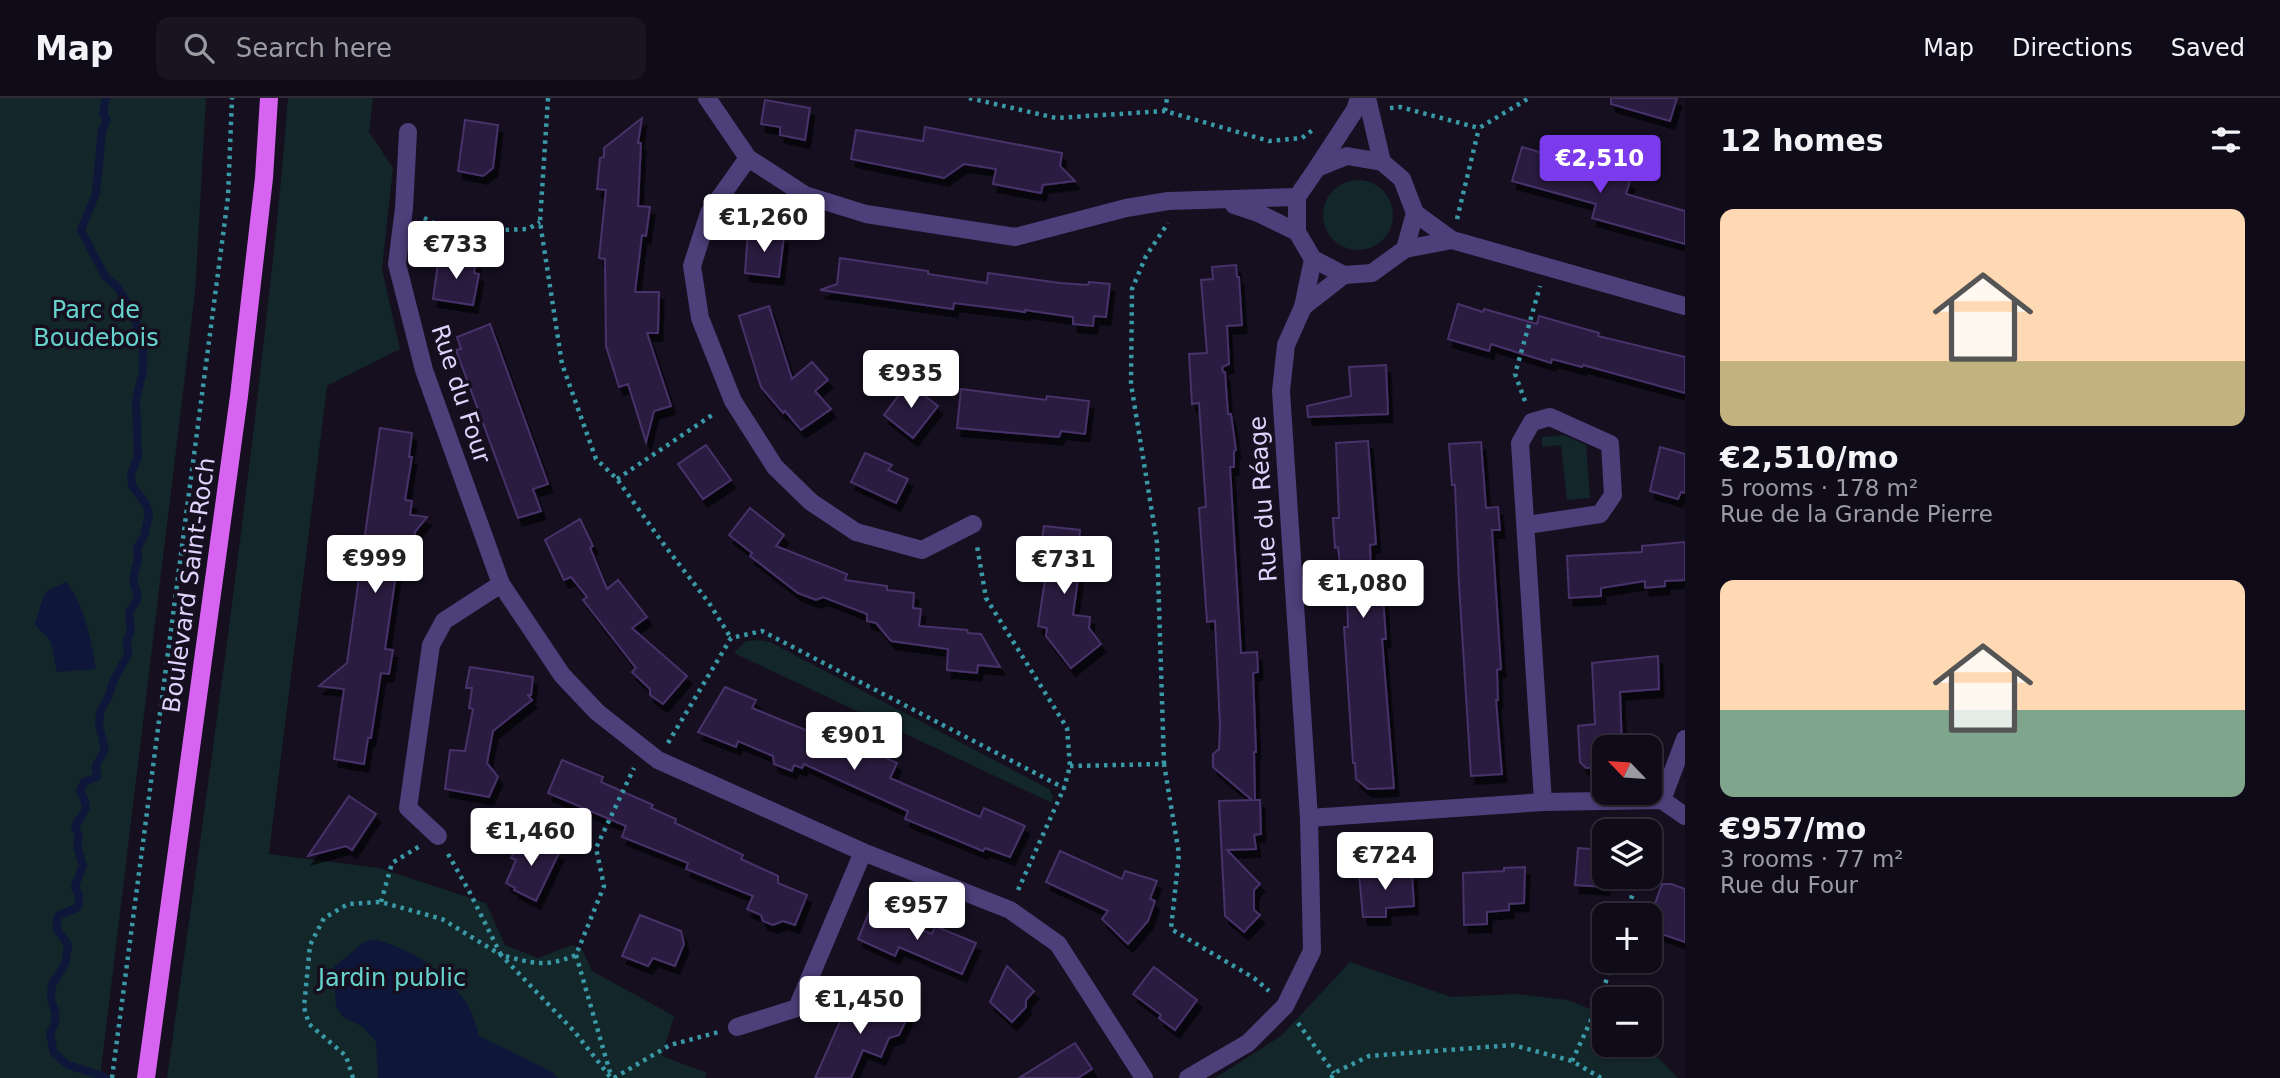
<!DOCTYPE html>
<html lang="en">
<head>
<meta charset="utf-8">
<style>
  body { margin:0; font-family:"DejaVu Sans",sans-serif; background:#191421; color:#f1f3f6; height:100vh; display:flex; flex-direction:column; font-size:26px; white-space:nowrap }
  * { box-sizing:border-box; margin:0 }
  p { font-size:23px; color:#9c9ba2 }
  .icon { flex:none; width:38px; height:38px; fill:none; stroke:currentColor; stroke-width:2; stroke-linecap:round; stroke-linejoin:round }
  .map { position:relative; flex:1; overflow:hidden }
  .side { display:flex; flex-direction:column; background:#100b18; width:595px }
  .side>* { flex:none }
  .needle { width:46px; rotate:295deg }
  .fabs { position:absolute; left:1592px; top:637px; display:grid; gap:14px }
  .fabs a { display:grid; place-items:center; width:70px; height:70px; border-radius:14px; background:#100b18; box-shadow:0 2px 5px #0004,0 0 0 2px #302b37; font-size:35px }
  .price { position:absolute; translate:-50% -60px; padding:0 16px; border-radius:7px; background:#fff; color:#222; font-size:23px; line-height:46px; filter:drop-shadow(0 2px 4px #0008) }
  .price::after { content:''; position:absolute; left:50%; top:42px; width:21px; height:16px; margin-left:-10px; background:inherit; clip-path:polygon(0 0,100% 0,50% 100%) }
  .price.active { background:#7c3aed; color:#fff }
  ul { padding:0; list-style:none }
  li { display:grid; align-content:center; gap:14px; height:371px; padding:0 35px }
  li span { display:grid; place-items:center; height:217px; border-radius:14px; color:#555 }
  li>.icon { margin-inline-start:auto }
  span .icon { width:126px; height:126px; fill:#fffc; stroke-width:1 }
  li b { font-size:30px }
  h2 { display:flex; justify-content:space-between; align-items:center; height:84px; padding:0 35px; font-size:30px }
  header { display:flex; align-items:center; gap:42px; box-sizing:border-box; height:98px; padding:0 35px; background:#100b18; border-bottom:2px solid #302b37 }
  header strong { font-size:33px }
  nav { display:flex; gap:38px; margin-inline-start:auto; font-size:24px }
  .search { width:490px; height:63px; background:#191421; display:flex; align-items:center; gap:18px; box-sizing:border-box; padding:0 24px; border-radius:14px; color:#9c9ba2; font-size:26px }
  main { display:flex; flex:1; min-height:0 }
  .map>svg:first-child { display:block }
  .green { fill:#132629 }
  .water { fill:#0e163a }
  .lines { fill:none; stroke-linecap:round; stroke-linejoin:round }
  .stream { stroke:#0e163a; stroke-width:8 }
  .building { fill:#2a1d3f; stroke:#473169; stroke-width:2; filter:url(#shadow) }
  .path { stroke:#3a99a7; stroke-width:4.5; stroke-dasharray:3.5 5; stroke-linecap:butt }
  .minor { stroke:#4c3f7a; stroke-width:18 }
  .major { stroke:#d664f0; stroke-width:18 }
  .labels { text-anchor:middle; stroke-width:7; stroke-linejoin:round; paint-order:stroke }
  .park-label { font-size:24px; fill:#66d3cd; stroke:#150f20 }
  .street-label { font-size:24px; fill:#dfd2fb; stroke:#150f20 }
</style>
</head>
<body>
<header>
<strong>Map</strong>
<div class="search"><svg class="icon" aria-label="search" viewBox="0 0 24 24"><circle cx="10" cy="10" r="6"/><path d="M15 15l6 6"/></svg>Search here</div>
<nav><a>Map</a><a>Directions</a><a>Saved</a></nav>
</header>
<main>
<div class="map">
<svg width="1685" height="980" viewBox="0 0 1685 980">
  <defs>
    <filter id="shadow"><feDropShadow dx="4.5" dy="8" stdDeviation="0" flood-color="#0009"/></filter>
  </defs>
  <rect width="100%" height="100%" fill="#150f20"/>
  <g class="green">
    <polygon points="0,0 206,0 195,195 100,980 0,980"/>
    <path d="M288,0H373L369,34L393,70L382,171L400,251L327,288L269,756L379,770L486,805L505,847L538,860L572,847L582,851L592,873L674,918L662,958L707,975L705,980H167C198,760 229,541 255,320C267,214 280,107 288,0Z"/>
    <circle cx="1358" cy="117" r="35"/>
    <polygon points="1564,337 1586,347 1590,400 1567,402 1561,347 1542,349 1542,339"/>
    <polygon points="759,542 770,544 1049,691 1053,698 1052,705 734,555 746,543"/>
    <polygon points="1350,864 1451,899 1517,896 1568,902 1605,917 1605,947 1646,947 1678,980 1215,980 1281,938"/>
  </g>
  <g class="water">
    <path d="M66,484C86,509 90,540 96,571L57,574L51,544L35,526L45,494Z"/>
    <path d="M373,841C414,852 443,871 467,906C473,915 476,928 479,938L552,974L558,980H378L376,944L363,929L343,919L336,909L334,869L363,845Z"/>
  </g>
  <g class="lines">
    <path class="stream" d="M105,979L68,967L54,955L50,935C63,914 49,910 51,893C52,882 59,877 64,868C67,862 67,853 68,847L56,830L58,818L78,809L79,798L75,788L83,767L77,749L79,739L75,728C86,710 90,714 80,692L84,684L97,679L96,667L105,652L99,626L100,614L109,597L113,584L128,556L127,542L131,533L129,514L138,500L133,480L138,461L137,449L144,439L149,416L146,406L132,388L131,377L138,358L136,302L143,273V249L133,214L118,190L105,178L81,132L96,95L102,33L107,22L103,15L106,0"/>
  </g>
  <g class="building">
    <polygon points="1611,0 1677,0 1670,23 1611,6"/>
    <polygon points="765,2 810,10 805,42 780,37 780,29 761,26"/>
    <polygon points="642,20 638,45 641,45 638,108 650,109 646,138 642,137 635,194 659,194 658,235 647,235 671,308 654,313 646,344 628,286 619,289 606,248 605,161 599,160 606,92 597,91 600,60 604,59 604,50"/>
    <polygon points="465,22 498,27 493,70 483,78 458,73"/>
    <polygon points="925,29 1062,55 1060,68 1075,83 1043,87 1041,95 993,86 996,71 964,66 944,80 851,61 856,32 923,43"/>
    <polygon points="1522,49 1567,62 1566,65 1630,83 1626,96 1685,113 1685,146 1592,120 1596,106 1512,83"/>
    <polygon points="748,133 784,138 779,179 745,175"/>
    <polygon points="439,158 476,164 474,175 479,176 473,207 433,201"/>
    <polygon points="840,160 928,173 928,176 987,185 988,175 1060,185 1088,187 1089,184 1110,186 1106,219 1094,218 1093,228 1073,226 1073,219 1025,212 1025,214 954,205 953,211 820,192 837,186"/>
    <polygon points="1236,167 1237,179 1239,179 1242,227 1227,228 1229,266 1222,269 1223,274 1225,274 1228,316 1231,316 1236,352 1234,353 1234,369 1230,369 1241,555 1257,554 1258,574 1253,575 1256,654 1254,654 1255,702 1260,702 1261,736 1254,737 1256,751 1227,752 1260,786 1254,792 1254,812 1260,817 1244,834 1225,818 1219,703 1252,702 1213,669 1213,656 1219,651 1220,628 1215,523 1207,524 1199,410 1206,409 1199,305 1192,306 1189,256 1207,255 1201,182 1213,181 1212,169"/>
    <polygon points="1458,206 1483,214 1484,211 1537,226 1539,218 1599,235 1598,238 1685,259 1685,295 1583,267 1582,269 1552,261 1551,265 1491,246 1489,253 1448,241"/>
    <polygon points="769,208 792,281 812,264 828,282 815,293 831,311 801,332 785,313 783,315 761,289 739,218"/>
    <polygon points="490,226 548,386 533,391 541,413 518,420 456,252 461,251 457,239"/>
    <polygon points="1386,267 1388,316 1308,319 1307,308 1351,298 1349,269"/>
    <polygon points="908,285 938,308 913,340 884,317"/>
    <polygon points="961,291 1046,302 1047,298 1089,303 1085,336 1061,333 1059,339 957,330"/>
    <polygon points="380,330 412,335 409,359 412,359 405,402 412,403 410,417 427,419 415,434 412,450 400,449 385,551 393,552 389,576 381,575 371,640 368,640 364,666 334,661 344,591 319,588 347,565"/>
    <polygon points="1368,343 1376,446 1370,447 1372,499 1383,498 1386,541 1382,541 1394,690 1368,691 1356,681 1355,665 1353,665 1344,529 1348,529 1346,467 1340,467 1338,449 1335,450 1333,420 1339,420 1336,345"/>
    <polygon points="1481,344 1486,410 1498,409 1500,432 1492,432 1501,571 1497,572 1498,602 1496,602 1502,676 1471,678 1459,486 1455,387 1452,387 1449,346"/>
    <polygon points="706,347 731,382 703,401 678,366"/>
    <polygon points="1660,349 1685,356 1685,395 1681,394 1678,401 1650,393"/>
    <polygon points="865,355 892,367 888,372 908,381 896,405 851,384"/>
    <polygon points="750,410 784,437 776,448 847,476 845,482 887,488 887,492 914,495 913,510 921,511 919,528 967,532 968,535 981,536 1000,569 978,567 977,575 947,572 948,551 891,543 876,525 867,523 867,516 823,499 816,502 798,495 750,458 752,455 729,437"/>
    <polygon points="580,421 593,448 590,450 607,491 618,482 647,519 632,530 687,578 663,606 650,597 650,591 632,574 636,570 583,502 587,499 571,479 564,482 545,442"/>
    <polygon points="1044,428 1080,432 1078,459 1081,460 1073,517 1090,519 1089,530 1101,546 1071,570 1046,538 1047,530 1038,528 1046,475 1041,474 1045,452 1040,452"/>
    <polygon points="1685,444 1685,482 1665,483 1665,488 1645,490 1645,483 1601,490 1601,498 1569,500 1567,458 1642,454 1642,448"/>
    <polygon points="1658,558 1659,591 1620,594 1622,649 1605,649 1605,669 1586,670 1580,664 1578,628 1595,626 1592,565"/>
    <polygon points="470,569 533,579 531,597 528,597 532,602 493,633 487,665 498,679 489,699 445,691 450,652 465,653 473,611 469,610 472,590 466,590"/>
    <polygon points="725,589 756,602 752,610 842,647 845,641 897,665 890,680 980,719 984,710 1025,728 1010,759 985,750 983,753 905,721 908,713 804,666 802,670 794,667 792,673 774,666 773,658 738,643 736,649 698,634"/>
    <polygon points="562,662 603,679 601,684 653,707 651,710 676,721 675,725 743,757 741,761 778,778 778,785 807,797 795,827 783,823 773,827 763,823 761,817 747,811 753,798 686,771 688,765 622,739 626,728 548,695"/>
    <polygon points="349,698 376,716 352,752 346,748 308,758"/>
    <polygon points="522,738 559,755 536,803 514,792 515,790 506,785 516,762 511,760"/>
    <polygon points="1578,750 1603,752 1605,789 1575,787"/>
    <polygon points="1060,753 1122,781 1125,773 1157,783 1150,801 1155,803 1148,823 1128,846 1102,821 1108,813 1046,784"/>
    <polygon points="1525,769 1524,805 1509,806 1509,812 1487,814 1487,826 1464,827 1463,775 1504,773 1504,770"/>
    <polygon points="1412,774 1414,808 1386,810 1386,819 1363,819 1359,776"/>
    <polygon points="1662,786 1671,786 1685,791 1685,844 1650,832 1650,820"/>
    <polygon points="870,812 932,836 935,828 976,845 962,876 899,849 895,858 858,841"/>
    <polygon points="640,817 681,833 684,846 675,868 653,860 648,868 622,858"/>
    <polygon points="1007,868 1034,893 1026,902 1026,909 1012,924 990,904"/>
    <polygon points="1154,869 1197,902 1175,932 1159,920 1161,917 1133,896"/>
    <polygon points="853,894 908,918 899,937 889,940 881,959 863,952 851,980 815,980"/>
    <polygon points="1075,945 1092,971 1078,980 1019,980"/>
  </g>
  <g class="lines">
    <g class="path">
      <polyline points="548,0 540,124 562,266 596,361 617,381 662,444 709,505 731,540"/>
      <polyline points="969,0 1056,20 1165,13 1269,43 1302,40 1314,31"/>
      <polyline points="1390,10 1400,9 1479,30 1529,0"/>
      <polyline points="1165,13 1167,0"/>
      <polyline points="424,120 451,134 528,131 540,124"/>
      <polyline points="1457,121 1479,30"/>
      <polyline points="1525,303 1515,276 1540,188"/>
      <polyline points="617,381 715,315"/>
      <polyline points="668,645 731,540 762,533 1064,690 1070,668 1067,630 986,500 977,448"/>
      <polyline points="1164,666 1157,445 1131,286 1132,191 1146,158 1168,125"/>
      <polyline points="1070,668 1164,666 1179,756 1171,831 1254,880 1269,893"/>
      <polyline points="1650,741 1655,725"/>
      <path d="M448,756L469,793L501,857C532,865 545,870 576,857L604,788L596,750L634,670"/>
      <polyline points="1018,792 1064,690"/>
      <polyline points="381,804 392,765 420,748"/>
      <polyline points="1626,817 1638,779"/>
      <polyline points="576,857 611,978"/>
      <polyline points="1298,925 1334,975"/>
      <polyline points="1572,963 1600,903 1612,863"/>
      <polyline points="112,980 228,99 232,0"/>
      <polyline points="353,980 346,958 309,926 304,909 310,847 324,820 348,806 381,804 442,821 501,857 574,933 611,980"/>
      <polyline points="614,980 670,947 719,934"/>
      <polyline points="1331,980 1334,975 1369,958 1513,947 1572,963 1601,980"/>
    </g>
    <g class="minor">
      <polyline points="707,0 748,60 805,97 866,116 1015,139 1126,110 1168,103 1297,99"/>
      <polyline points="1367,0 1382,64"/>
      <polyline points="408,34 404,110 397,166 424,272 501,486 562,577 597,614 658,662 863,754 1010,812 1058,846 1144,980"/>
      <polyline points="748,60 709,115 692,168 700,220 733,303 775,369 811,404 856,434 922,452 973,426"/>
      <polyline points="1317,70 1355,12 1359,0"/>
      <polyline points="1234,107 1258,115 1297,134 1313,161 1344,177 1372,175 1405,151 1415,115 1402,81 1382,64 1347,58 1317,70 1297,99 1297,134"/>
      <polyline points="1415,115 1452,142"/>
      <polyline points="1405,151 1452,142 1685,208"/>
      <polyline points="1303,209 1344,177"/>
      <polyline points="1527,427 1600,416 1613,397 1610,346 1550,319 1532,324 1520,345 1543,704"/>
      <polyline points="1662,702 1685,641"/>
      <polyline points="1309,720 1543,704 1662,702 1685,718"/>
      <polyline points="438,738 408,710 431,547 444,523 501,486"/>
      <polyline points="737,929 797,910 863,754"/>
      <polyline points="1188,980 1248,945 1285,908 1312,853 1309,720 1281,293 1286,247 1303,209 1313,161"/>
    </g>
    <polyline class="major" points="146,980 239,298 264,80 269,0"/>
  </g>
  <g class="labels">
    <g class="park-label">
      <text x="96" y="220">Parc de<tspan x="96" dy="28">Boudebois</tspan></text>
      <text x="392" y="888">Jardin public</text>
    </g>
    <g class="street-label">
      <text transform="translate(461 296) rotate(72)" y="8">Rue du Four</text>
      <text transform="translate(1263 401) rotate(-94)" y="8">Rue du Réage</text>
      <text transform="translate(189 487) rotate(-82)" y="8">Boulevard Saint-Roch</text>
    </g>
  </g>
</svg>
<div class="fabs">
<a><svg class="needle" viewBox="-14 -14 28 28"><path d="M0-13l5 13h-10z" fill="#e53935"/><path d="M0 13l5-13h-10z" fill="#9c9ba2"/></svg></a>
<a><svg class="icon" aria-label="layers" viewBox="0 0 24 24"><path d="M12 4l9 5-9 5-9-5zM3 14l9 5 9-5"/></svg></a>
<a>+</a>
<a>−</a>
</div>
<b class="price active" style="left:1600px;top:97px">€2,510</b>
<b class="price" style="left:764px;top:156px">€1,260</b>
<b class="price" style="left:456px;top:183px">€733</b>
<b class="price" style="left:911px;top:312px">€935</b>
<b class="price" style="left:375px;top:497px">€999</b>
<b class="price" style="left:1064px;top:498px">€731</b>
<b class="price" style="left:1363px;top:522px">€1,080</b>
<b class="price" style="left:854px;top:674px">€901</b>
<b class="price" style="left:531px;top:770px">€1,460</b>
<b class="price" style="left:1385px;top:794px">€724</b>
<b class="price" style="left:917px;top:844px">€957</b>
<b class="price" style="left:860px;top:938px">€1,450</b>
</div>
<section class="side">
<h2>12 homes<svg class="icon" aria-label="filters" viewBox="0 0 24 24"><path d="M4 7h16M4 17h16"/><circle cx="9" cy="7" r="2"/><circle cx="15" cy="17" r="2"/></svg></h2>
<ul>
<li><span style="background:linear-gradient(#ffd9b3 70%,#c2b280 0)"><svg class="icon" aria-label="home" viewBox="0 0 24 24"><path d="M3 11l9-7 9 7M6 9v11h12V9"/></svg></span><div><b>€2,510/mo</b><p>5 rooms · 178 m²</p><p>Rue de la Grande Pierre</p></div></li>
<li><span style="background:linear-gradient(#ffd9b3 60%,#7fa58c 0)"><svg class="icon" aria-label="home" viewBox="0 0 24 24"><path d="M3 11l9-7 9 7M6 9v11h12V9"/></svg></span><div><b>€957/mo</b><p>3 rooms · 77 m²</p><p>Rue du Four</p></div></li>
</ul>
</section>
</main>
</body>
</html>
